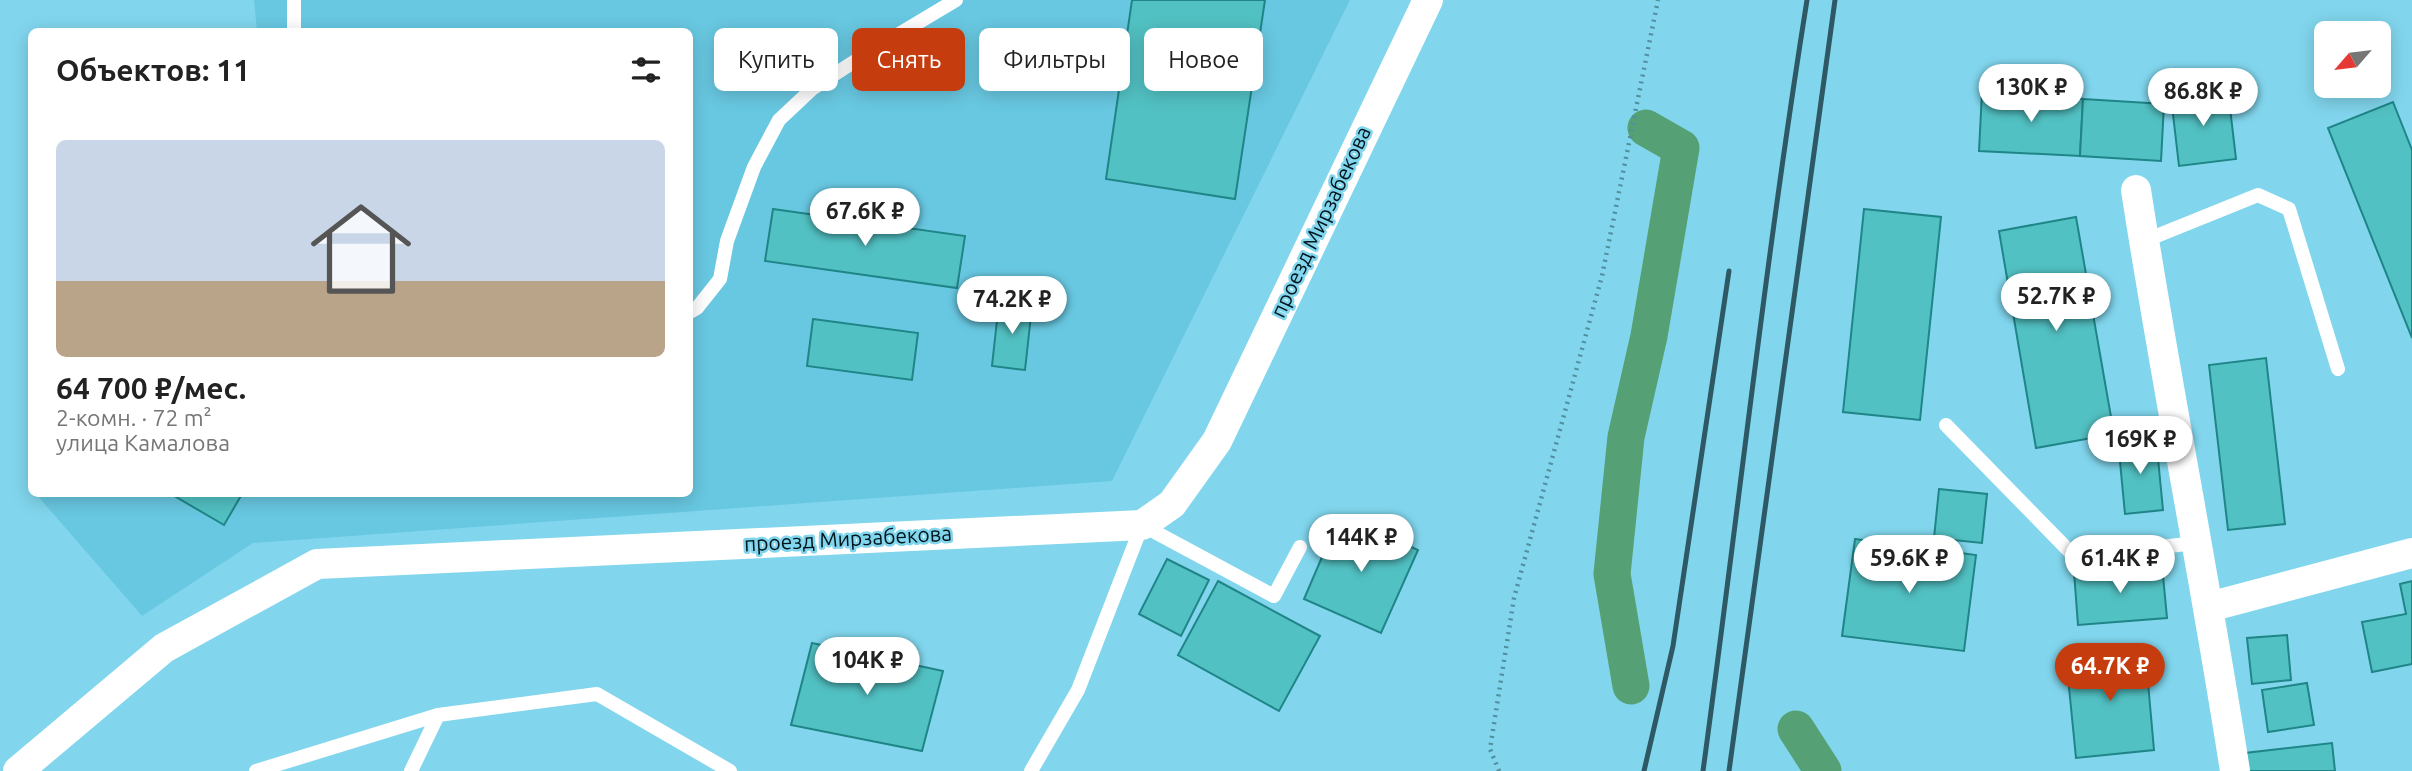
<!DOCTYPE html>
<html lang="ru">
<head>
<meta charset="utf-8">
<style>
  body { margin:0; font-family:Ubuntu,sans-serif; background:#f2f2f2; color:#222; height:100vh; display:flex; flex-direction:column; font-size:26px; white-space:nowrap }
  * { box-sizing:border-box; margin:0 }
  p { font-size:23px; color:#767676 }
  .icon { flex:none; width:38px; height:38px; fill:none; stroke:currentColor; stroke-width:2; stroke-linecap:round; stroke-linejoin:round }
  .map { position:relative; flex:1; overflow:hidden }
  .details { position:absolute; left:28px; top:28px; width:665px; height:469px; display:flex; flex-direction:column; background:#fff; border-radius:10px; box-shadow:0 4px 18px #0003 }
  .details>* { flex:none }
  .guide { position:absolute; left:714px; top:28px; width:665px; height:63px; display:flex; gap:14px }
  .needle { width:46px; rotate:242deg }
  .fabs { position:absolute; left:2314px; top:21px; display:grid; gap:14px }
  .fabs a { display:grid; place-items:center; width:77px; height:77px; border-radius:10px; background:#fff; box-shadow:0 4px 18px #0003; font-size:35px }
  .price { position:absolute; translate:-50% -60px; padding:0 16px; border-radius:24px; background:#fff; color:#222; font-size:23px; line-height:46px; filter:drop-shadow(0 2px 4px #0008) }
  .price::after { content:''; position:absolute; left:50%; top:42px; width:21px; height:16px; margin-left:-10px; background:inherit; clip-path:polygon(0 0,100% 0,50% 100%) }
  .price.active { background:#c53d0e; color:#fff }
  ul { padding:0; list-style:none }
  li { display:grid; align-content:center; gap:14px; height:371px; padding:0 28px }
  li span { display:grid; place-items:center; height:217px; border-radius:10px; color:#555 }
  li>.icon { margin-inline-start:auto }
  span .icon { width:126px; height:126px; fill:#fffc; stroke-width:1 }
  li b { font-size:30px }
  h2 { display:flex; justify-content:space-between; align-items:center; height:84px; padding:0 28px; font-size:30px }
  .tag { padding:0 24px; border-radius:10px; background:#fff; box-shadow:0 4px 18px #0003; font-size:24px; line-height:63px }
  .tag.active { background:#c53d0e; color:#fff }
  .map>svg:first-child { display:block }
  .built { fill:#68c8e1 }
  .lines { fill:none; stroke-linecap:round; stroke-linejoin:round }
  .canal { stroke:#55a074; stroke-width:37 }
  .building { fill:#52c1c3; stroke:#1f8587; stroke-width:2 }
  .path { stroke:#518e9f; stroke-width:4.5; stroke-dasharray:2 5; stroke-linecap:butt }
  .lane { stroke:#fff; stroke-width:14 }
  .street { stroke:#fff; stroke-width:30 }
  .rail { stroke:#2d5864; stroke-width:5 }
  .labels { text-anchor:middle; stroke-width:5; stroke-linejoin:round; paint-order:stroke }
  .street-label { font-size:21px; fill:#00151b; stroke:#81d6ed }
</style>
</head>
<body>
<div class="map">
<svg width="2412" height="771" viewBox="0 0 2412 771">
  <rect width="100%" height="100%" fill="#81d6ed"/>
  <polygon class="built" points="254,0 1350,0 1112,481 253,543 142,616 36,494 690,494 690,32 257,31"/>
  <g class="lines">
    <g class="canal">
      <polyline points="1631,686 1612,574 1626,437 1649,336 1681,148 1646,128"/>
      <polyline points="1796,729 1823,771"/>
    </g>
  </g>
  <g class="building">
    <polygon points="1132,0 1265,0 1235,199 1106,179"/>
    <polygon points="2228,91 2236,159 2179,166 2171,97"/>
    <polygon points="1982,92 2083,99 2080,156 1979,151"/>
    <polygon points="2083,99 2164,104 2161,161 2080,156"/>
    <polygon points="2393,102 2412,150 2412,338 2328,128"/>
    <polygon points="773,209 965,236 957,288 765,261"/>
    <polygon points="1864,209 1941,217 1920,420 1843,412"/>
    <polygon points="2076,217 2114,434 2036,448 1999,231"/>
    <polygon points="999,302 1032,306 1025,370 992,366"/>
    <polygon points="813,319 918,333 912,380 807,366"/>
    <polygon points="2266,358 2285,524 2228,530 2209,365"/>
    <polygon points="2156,438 2163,510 2125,514 2118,441"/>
    <polygon points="1939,489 1987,494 1982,543 1934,538"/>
    <polygon points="171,494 242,494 224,525"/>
    <polygon points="1340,515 1418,550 1381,633 1304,599"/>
    <polygon points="1855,539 1976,555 1964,651 1842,636"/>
    <polygon points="1167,559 1209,580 1181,636 1139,614"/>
    <polygon points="2162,565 2167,618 2078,625 2074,572"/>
    <polygon points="1218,581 1320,636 1279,711 1178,655"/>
    <polygon points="2412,581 2412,664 2372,672 2362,622 2406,614 2400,584"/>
    <polygon points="2287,635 2291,680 2252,684 2247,638"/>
    <polygon points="812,643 943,671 922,751 791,725"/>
    <polygon points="2145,649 2154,750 2076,758 2066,657"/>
    <polygon points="2307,683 2314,725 2268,732 2262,690"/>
    <polygon points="2332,743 2335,771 2247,771 2245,753"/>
  </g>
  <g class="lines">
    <polyline class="path" points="1499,771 1490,749 1514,598 1602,276 1658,0"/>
    <g class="lane">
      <polyline points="294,32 294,0"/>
      <polyline points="2144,241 2258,195 2289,209 2338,369"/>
      <polyline points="690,312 697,308 720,279 727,241 754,167 779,120 812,89 869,52 956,0"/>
      <polyline points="1946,425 2075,557 2195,543"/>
      <polyline points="256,771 438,715 597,694 730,771"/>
      <polyline points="411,771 438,715"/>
      <polyline points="1031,771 1078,690 1142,525 1274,596 1300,547"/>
    </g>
    <g class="street">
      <path d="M2136,190C2166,384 2205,577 2235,771"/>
      <polyline points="2209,607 2412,553"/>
      <polyline points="18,771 164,648 317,564 1142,525 1172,504 1217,441 1428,0"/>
    </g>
    <g class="rail">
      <polyline points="1644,771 1673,646 1729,271"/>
      <path d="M1703,771C1738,514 1766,256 1807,0"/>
      <polyline points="1729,771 1835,0"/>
    </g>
  </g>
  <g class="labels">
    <g class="street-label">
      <text transform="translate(1321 222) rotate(-65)" y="7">проезд Мирзабекова</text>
      <text transform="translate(848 539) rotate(-3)" y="7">проезд Мирзабекова</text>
    </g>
  </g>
</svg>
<div class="fabs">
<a><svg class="needle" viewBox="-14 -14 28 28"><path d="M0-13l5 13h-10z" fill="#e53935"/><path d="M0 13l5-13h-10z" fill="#767676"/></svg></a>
</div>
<b class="price" style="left:2031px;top:124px">130K ₽</b>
<b class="price" style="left:2203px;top:128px">86.8K ₽</b>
<b class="price" style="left:865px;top:248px">67.6K ₽</b>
<b class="price" style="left:2056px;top:333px">52.7K ₽</b>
<b class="price" style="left:1012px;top:336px">74.2K ₽</b>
<b class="price" style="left:2140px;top:476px">169K ₽</b>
<b class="price" style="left:1361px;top:574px">144K ₽</b>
<b class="price" style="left:1909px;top:595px">59.6K ₽</b>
<b class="price" style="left:2120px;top:595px">61.4K ₽</b>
<b class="price" style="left:867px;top:697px">104K ₽</b>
<b class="price active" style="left:2110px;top:703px">64.7K ₽</b>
<div class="guide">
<a class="tag">Купить</a>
<a class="tag active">Снять</a>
<a class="tag">Фильтры</a>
<a class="tag">Новое</a>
</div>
<section class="details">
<h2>Объектов: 11<svg class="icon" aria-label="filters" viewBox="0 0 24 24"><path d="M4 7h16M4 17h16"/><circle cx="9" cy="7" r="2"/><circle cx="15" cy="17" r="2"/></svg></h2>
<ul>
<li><span style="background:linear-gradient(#c9d6e8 65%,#b9a48a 0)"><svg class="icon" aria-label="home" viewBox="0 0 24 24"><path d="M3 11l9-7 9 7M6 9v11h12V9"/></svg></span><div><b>64 700 ₽/мес.</b><p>2-комн. · 72 m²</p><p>улица Камалова</p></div></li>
</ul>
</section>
</div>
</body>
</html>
